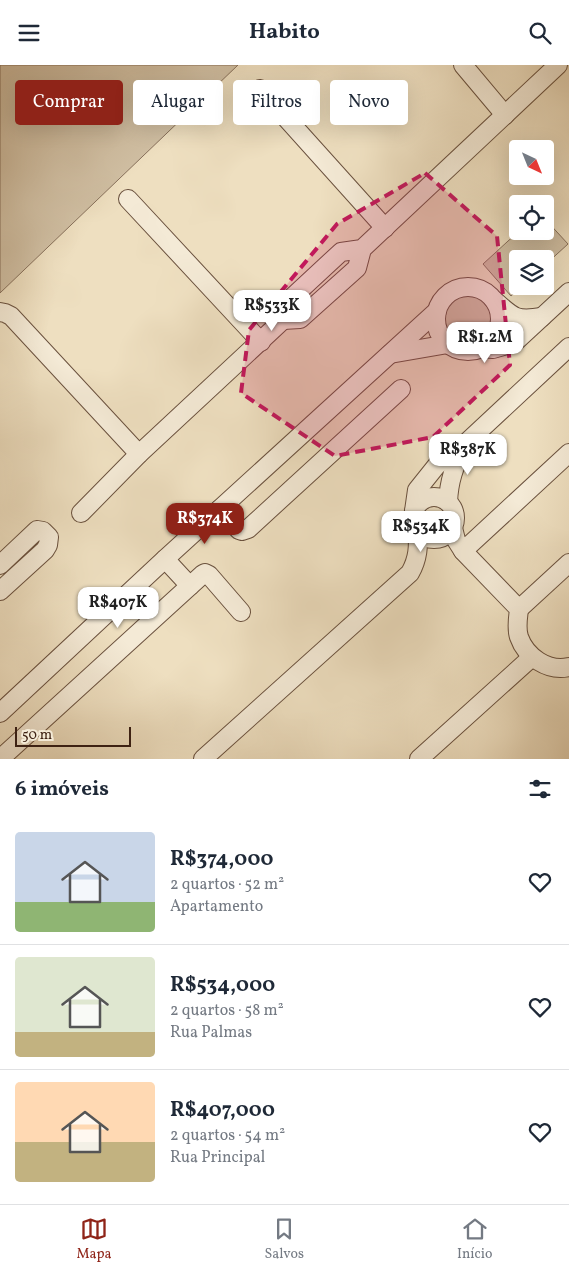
<!DOCTYPE html>
<html lang="pt">
<head>
<meta charset="utf-8">
<style>
  body { margin:0; font-family:Vollkorn,serif; background:#f2f2f3; color:#1f2937; height:100vh; display:flex; flex-direction:column; font-size:19px; white-space:nowrap }
  * { box-sizing:border-box; margin:0 }
  p { font-size:16px; color:#747a83 }
  .icon { flex:none; width:28px; height:28px; fill:none; stroke:currentColor; stroke-width:2; stroke-linecap:round; stroke-linejoin:round }
  .map { position:relative; height:694px; overflow:hidden }
  .details { display:flex; flex-direction:column; background:#fff; flex:1 }
  .details>* { flex:none }
  .hud { position:absolute; left:15px; top:15px; width:540px; height:45px; display:flex; gap:10px }
  .needle { width:32px; rotate:137deg }
  .controls { position:absolute; left:509px; top:75px; display:grid; gap:10px }
  .controls a { display:grid; place-items:center; width:45px; height:45px; border-radius:5px; background:#fff; box-shadow:0 5px 20px #0002; font-size:25px }
  .scale { position:absolute; left:15px; bottom:12px; width:116px; box-sizing:border-box; padding-left:5px; border:2px solid #3e2213; border-top:0; font-size:14px; line-height:18px; white-space:nowrap; color:#3e2213; -webkit-text-stroke:4px #f4ead6; paint-order:stroke }
  .price { position:absolute; translate:-50% -42px; padding:0 11px; border-radius:10px; background:#fff; color:#222; font-size:16px; line-height:32px; filter:drop-shadow(0 1px 2px #0008) }
  .price::after { content:''; position:absolute; left:50%; top:30px; width:15px; height:11px; margin-left:-8px; background:inherit; clip-path:polygon(0 0,100% 0,50% 100%) }
  .price.current { background:#8f2418; color:#fff }
  ul { padding:0; list-style:none }
  li { display:flex; align-items:center; gap:15px; height:125px; padding:0 15px }
  li+li { border-top:1px solid #e0e1e3 }
  li span { display:grid; place-items:center; flex:none; width:140px; height:100px; border-radius:5px; color:#555 }
  li>.icon { margin-inline-start:auto }
  span .icon { width:60px; height:60px; fill:#fffc; stroke-width:1 }
  li b { font-size:21px }
  h2 { display:flex; justify-content:space-between; align-items:center; height:60px; padding:0 15px; font-size:21px }
  .tag { padding:0 18px; border-radius:5px; background:#fff; box-shadow:0 5px 20px #0002; font-size:18px; line-height:45px }
  .tag.current { background:#8f2418; color:#fff }
  header { display:flex; justify-content:space-between; align-items:center; height:65px; padding:0 15px; background:#fff; font-size:22px; font-weight:700 }
  .tab-bar { display:flex; justify-content:space-around; align-items:center; height:70px; border-top:1px solid #e0e1e3; background:#fff; font-size:14px; color:#747a83 }
  .tab-bar a { display:grid; justify-items:center; gap:2px }
  .tab-bar .current { color:#8f2418 }
  .map>svg:first-child { display:block }
  .green { fill:#d0bfa3; stroke:#87705b }
  .lines { fill:none; stroke-linecap:round; stroke-linejoin:round }
  .minor-casing { stroke:#6a513e; stroke-width:20 }
  .minor { stroke:#f4ead6; stroke-width:18 }
  .marked { fill:#c2185b; fill-opacity:0.2; stroke:#c2185b; stroke-width:4; stroke-dasharray:10 6; stroke-linejoin:round }
</style>
</head>
<body>
<header><svg class="icon" aria-label="menu" viewBox="0 0 24 24"><path d="M4 6h16M4 12h16M4 18h16"/></svg>Habito<svg class="icon" aria-label="search" viewBox="0 0 24 24"><circle cx="10" cy="10" r="6"/><path d="M15 15l6 6"/></svg></header>
<div class="map">
<svg width="569" height="694" viewBox="0 0 569 694">
  <rect width="100%" height="100%" fill="#eedfc0"/>
  <filter id="stains"><feTurbulence type="fractalNoise" baseFrequency=".004" numOctaves="4"/><feColorMatrix values="0 0 0 0 .2 0 0 0 0 .09 0 0 0 0 .02 0 0 0 .5 -.17"/></filter>
  <radialGradient id="worn" r=".72"><stop offset=".6" stop-color="#630" stop-opacity="0"/><stop offset="1" stop-color="#630" stop-opacity=".3"/></radialGradient>
  <g class="green">
    <polygon points="0,0 238,0 0,228"/>
    <polygon points="545,154 568,179 545,200 545,194 518,194 518,221 522,221 511,231 483,199 519,166 545,166"/>
    <circle cx="469" cy="254" r="27"/>
  </g>
  <g class="lines">
    <defs>
      <g id="minor">
        <polyline points="463,0 505,50"/>
        <polyline points="260,24 385,163"/>
        <polyline points="128,134 261,277"/>
        <polyline points="362,184 357,203 300,254 283,255 286,238 341,187 362,184 558,0"/>
        <circle cx="468" cy="254" r="32"/>
        <path d="M494,235C514,253 516,256 542,252"/>
        <polyline points="0,247 5,248 11,251 139,389"/>
        <polyline points="480,283 493,284 514,278 569,227"/>
        <polyline points="390,289 448,279"/>
        <circle cx="434" cy="453" r="21"/>
        <path d="M448,437C449,416 454,401 464,383"/>
        <polyline points="220,444 239,465 242,466 248,464 401,324"/>
        <polyline points="414,446 417,425 437,400 466,378 569,282"/>
        <polyline points="81,448 139,389 283,255"/>
        <path d="M453,463L456,475L463,486L519,544C518,553 516,563 519,572C526,592 548,607 569,602"/>
        <polyline points="463,486 569,388"/>
        <polyline points="165,494 190,521"/>
        <polyline points="0,500 37,465 43,466 49,472 48,480 45,485 0,526"/>
        <polyline points="519,544 569,498"/>
        <polyline points="0,648 165,494 437,246"/>
        <polyline points="0,694 203,509 205,508 209,510 241,547"/>
        <path d="M203,694L410,508C418,494 419,481 417,465"/>
        <polyline points="419,694 532,592"/>
      </g>
    </defs>
    <use href="#minor" class="minor-casing"/>
    <use href="#minor" class="minor"/>
  </g>
  <path class="marked" d="M425,108L497,171L510,300L433,372L335,391L241,328L249,265L337,159Z"/>
  <rect width="100%" height="100%" filter="url(#stains)"/>
  <rect width="100%" height="100%" fill="url(#worn)"/>
</svg>
<div class="controls">
<a><svg class="needle" viewBox="-14 -14 28 28"><path d="M0-13l5 13h-10z" fill="#e53935"/><path d="M0 13l5-13h-10z" fill="#747a83"/></svg></a>
<a><svg class="icon" aria-label="locate" viewBox="0 0 24 24"><circle cx="12" cy="12" r="6"/><path d="M12 2v4M12 18v4M2 12h4M18 12h4"/></svg></a>
<a><svg class="icon" aria-label="layers" viewBox="0 0 24 24"><path d="M12 4l9 5-9 5-9-5zM3 14l9 5 9-5"/></svg></a>
</div>
<div class="scale">50 m</div>
<b class="price" style="left:272px;top:267px">R$533K</b>
<b class="price" style="left:485px;top:299px">R$1.2M</b>
<b class="price" style="left:468px;top:411px">R$387K</b>
<b class="price current" style="left:205px;top:480px">R$374K</b>
<b class="price" style="left:421px;top:488px">R$534K</b>
<b class="price" style="left:118px;top:564px">R$407K</b>
<div class="hud">
<a class="tag current">Comprar</a>
<a class="tag">Alugar</a>
<a class="tag">Filtros</a>
<a class="tag">Novo</a>
</div>
</div>
<section class="details">
<h2>6 imóveis<svg class="icon" aria-label="filters" viewBox="0 0 24 24"><path d="M4 7h16M4 17h16"/><circle cx="9" cy="7" r="2"/><circle cx="15" cy="17" r="2"/></svg></h2>
<ul>
<li><span style="background:linear-gradient(#c9d6e8 70%,#8fb573 0)"><svg class="icon" aria-label="home" viewBox="0 0 24 24"><path d="M3 11l9-7 9 7M6 9v11h12V9"/></svg></span><div><b>R$374,000</b><p>2 quartos · 52 m²</p><p>Apartamento</p></div><svg class="icon" aria-label="heart" viewBox="0 0 24 24"><path d="M12 20l-8-8c-3-5 5-10 8-4 3-6 11-1 8 4z"/></svg></li>
<li><span style="background:linear-gradient(#dfe7d0 75%,#c2b280 0)"><svg class="icon" aria-label="home" viewBox="0 0 24 24"><path d="M3 11l9-7 9 7M6 9v11h12V9"/></svg></span><div><b>R$534,000</b><p>2 quartos · 58 m²</p><p>Rua Palmas</p></div><svg class="icon" aria-label="heart" viewBox="0 0 24 24"><path d="M12 20l-8-8c-3-5 5-10 8-4 3-6 11-1 8 4z"/></svg></li>
<li><span style="background:linear-gradient(#ffd9b3 60%,#c2b280 0)"><svg class="icon" aria-label="home" viewBox="0 0 24 24"><path d="M3 11l9-7 9 7M6 9v11h12V9"/></svg></span><div><b>R$407,000</b><p>2 quartos · 54 m²</p><p>Rua Principal</p></div><svg class="icon" aria-label="heart" viewBox="0 0 24 24"><path d="M12 20l-8-8c-3-5 5-10 8-4 3-6 11-1 8 4z"/></svg></li>
</ul>
</section>
<nav class="tab-bar">
<a class="current"><svg class="icon" aria-label="map" viewBox="0 0 24 24"><path d="M3 6l6-2 6 2 6-2v14l-6 2-6-2-6 2zM9 4v14M15 6v14"/></svg>Mapa</a>
<a><svg class="icon" aria-label="saved" viewBox="0 0 24 24"><path d="M7 4h10v16l-5-4-5 4z"/></svg>Salvos</a>
<a><svg class="icon" aria-label="home" viewBox="0 0 24 24"><path d="M3 11l9-7 9 7M6 9v11h12V9"/></svg>Início</a>
</nav>
</body>
</html>
